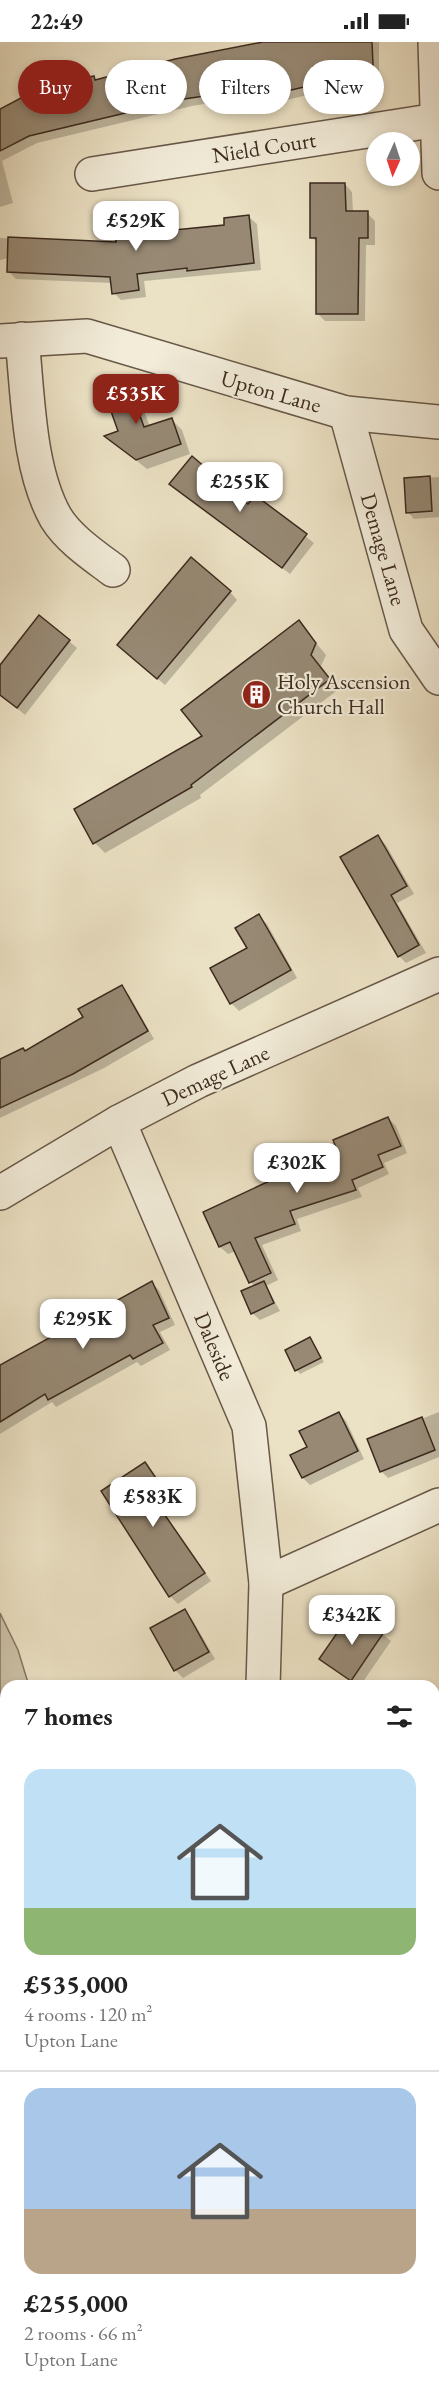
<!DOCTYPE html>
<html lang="en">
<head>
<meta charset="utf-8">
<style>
  body { margin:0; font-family:"EB Garamond",serif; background:#f2f2f2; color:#222; height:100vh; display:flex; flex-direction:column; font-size:22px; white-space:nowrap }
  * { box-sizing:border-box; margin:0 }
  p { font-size:20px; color:#767676 }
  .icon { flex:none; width:33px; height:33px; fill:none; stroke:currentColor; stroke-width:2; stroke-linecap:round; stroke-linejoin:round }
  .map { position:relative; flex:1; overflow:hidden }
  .side { position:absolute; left:0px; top:1638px; width:440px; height:722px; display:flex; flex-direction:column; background:#fff; border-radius:18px 18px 0 0; box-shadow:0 3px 9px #0003 }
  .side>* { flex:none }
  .top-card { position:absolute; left:18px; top:18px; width:404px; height:54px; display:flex; gap:12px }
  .needle { width:39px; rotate:183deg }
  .tools { position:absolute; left:366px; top:90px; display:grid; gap:12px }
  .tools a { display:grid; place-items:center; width:54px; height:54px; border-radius:50%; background:#fff; box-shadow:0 3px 9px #0003; font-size:30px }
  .price { position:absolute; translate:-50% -51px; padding:0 14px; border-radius:12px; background:#fff; color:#222; font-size:20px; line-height:39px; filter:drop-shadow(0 2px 3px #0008) }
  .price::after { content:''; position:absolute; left:50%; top:36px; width:18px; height:14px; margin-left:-9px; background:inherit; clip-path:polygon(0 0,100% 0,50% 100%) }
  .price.current { background:#8f2418; color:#fff }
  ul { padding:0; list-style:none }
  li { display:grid; align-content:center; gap:12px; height:318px; padding:0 24px }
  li+li { border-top:2px solid #e0e0e0 }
  li span { display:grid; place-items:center; height:186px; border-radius:18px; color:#555 }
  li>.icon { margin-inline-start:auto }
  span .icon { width:108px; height:108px; fill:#fffc; stroke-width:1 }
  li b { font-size:26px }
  h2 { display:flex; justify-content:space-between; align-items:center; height:72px; padding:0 24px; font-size:26px }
  .chip { padding:0 21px; border-radius:27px; background:#fff; box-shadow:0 3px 9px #0003; font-size:21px; line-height:54px }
  .chip.current { background:#8f2418; color:#fff }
  .status { display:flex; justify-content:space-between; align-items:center; height:42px; padding:0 30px; background:#fff; direction:ltr }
  .status svg { height:16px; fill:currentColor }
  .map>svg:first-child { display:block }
  .green { fill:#cdc2a8; stroke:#847663; stroke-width:1.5 }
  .shadow { fill:#0003 }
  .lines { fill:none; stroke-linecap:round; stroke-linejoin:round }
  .stream { stroke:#827360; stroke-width:9 }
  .building { fill:#978974; stroke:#3c2a1e; stroke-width:1.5 }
  .minor-casing { stroke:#685848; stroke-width:36 }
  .tertiary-casing { stroke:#685848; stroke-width:36 }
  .minor { stroke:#f2ecd9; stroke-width:33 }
  .tertiary { stroke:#f2ecd9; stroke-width:33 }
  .labels { text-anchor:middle; stroke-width:4.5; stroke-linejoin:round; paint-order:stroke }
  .street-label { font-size:22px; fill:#3c2a1e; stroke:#f2ecd9 }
  .poi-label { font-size:22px; fill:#3c2a1e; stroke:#f2ecd9; text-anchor:start }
</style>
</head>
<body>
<div class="status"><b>22:49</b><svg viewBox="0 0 49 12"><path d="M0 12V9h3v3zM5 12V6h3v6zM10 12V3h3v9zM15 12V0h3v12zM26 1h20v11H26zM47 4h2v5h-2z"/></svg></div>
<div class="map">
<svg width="439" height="2359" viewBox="0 0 439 2359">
  <rect width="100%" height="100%" fill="#ebe1c4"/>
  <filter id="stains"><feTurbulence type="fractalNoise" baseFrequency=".00333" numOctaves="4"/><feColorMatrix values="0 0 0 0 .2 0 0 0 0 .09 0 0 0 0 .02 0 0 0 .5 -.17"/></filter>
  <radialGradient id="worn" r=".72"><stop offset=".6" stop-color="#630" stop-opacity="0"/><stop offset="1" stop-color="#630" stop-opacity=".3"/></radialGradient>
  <g class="green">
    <polygon points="0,1571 18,1608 29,1644 6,1644 6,2354 308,2354 310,2359 0,2359"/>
    <rect x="434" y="1996" width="5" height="161"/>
  </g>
  <g class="shadow">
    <polygon points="266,0 379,0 379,30 320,32 324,49 266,63 236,66 228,58 192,64 37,101 2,119 13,161 0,165 0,68 93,35 97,39"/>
    <polygon points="345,142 352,150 353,171 367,171 375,179 375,203 366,203 365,279 325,279 317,271 317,201 312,195"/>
    <polygon points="249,175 257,182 261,228 144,239 146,255 121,258 114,251 113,241 16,237 8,229 9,216 0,218 0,196 118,201 142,179 149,187 150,192 226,184"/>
    <polygon points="126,337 136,347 150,385 172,378 182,388 190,412 147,427 107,395 120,390"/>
    <polygon points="439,435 439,475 414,477 408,470 406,437"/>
    <polygon points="171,442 249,464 255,455 314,501 290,532"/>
    <polygon points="230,550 237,558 165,643 127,611"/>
    <polygon points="299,580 326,613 321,624 339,647 200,753 201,756 105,811 95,801 204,695"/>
    <polygon points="69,599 77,606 25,673 0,652 0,646"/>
    <polygon points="378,795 386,803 414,852 397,861 426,911 406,921 399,914"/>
    <polygon points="259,874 267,882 297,936 239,969 231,961"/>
    <polygon points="122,945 129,953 154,997 104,1026 0,1076 0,1019 25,1010 85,976"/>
    <polygon points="388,1076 396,1084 407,1111 384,1121 389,1132 358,1146 362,1155 297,1177 301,1189 262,1203 278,1238 266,1244 280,1269 260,1278 252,1271 254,1245 236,1209 228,1212 220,1205"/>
    <polygon points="152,1241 159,1248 175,1283 160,1290 170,1308 141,1324 137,1320 56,1365 52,1360 0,1392 0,1324"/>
    <polygon points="310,1297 324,1320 300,1332 297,1328"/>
    <polygon points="439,1370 439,1415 388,1436 381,1429 369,1398"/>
    <polygon points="339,1371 346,1379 364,1417 310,1443 303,1436 292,1413 309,1405"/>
    <polygon points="145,1422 178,1466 166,1474 211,1539 178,1562 170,1554 103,1449"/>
    <polygon points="184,1569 192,1577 215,1617 183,1636 175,1628"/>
    <polygon points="353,1570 391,1599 360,1644 321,1617"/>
    <polygon points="439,1742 439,1777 434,1759 434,1744"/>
    <polygon points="439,1894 439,1945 434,1946 434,1896"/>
  </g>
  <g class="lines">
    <polyline class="stream" points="434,2034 439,2034"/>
  </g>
  <g class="building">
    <polygon points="263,0 372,0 373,23 313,25 317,42 257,56 257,54 227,60 225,51 184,57 29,94 0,109 0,67 38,47 94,34 95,38 175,17"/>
    <polygon points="310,141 345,141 346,169 368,169 368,196 359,196 358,272 316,272 316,196 310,196"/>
    <polygon points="249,173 254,221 187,229 187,226 137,232 139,248 112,252 110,235 7,230 8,195 116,200 114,181 142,178 144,191 224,183 224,176"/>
    <polygon points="126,335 144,385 172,376 181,402 136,418 104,394 118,389 102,344"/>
    <polygon points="192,414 248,462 255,453 307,492 282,526 169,442"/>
    <polygon points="430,434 432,469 406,471 404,436"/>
    <polygon points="191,515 231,549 157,637 117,603"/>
    <polygon points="39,573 70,598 17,666 0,653 0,623"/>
    <polygon points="299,578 316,601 311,613 330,637 191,743 192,745 93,802 74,767 202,694 181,668"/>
    <polygon points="378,793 407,844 391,853 419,903 398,915 340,815"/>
    <polygon points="259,872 291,928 230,962 210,926 247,906 235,886"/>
    <polygon points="122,943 148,989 73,1032 0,1066 0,1017 23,1006 25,1009 83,975 78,967"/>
    <polygon points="388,1075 401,1104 378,1113 383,1125 352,1138 356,1148 290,1169 295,1182 255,1196 271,1231 249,1241 230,1200 219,1205 203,1170 278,1135 339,1113 333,1098"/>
    <polygon points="152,1239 169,1276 153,1283 163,1301 133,1317 130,1313 48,1358 45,1352 0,1380 0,1323"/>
    <polygon points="264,1239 274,1261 251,1272 241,1249"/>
    <polygon points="310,1295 321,1316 295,1329 285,1308"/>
    <polygon points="339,1370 358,1409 302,1436 290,1413 307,1405 299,1389"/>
    <polygon points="422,1375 435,1408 380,1430 367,1397"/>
    <polygon points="145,1420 171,1458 160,1466 205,1531 169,1555 101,1449"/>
    <polygon points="185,1567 209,1610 174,1629 150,1586"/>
    <polygon points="353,1568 384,1590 351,1639 319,1617"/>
  </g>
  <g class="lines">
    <defs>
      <g id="minor">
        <polyline points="92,132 437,78"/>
        <path d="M22,297C28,352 28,427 56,476C69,497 93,513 113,528"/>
        <polyline points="119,1080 249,1384 266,1541 263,1644"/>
        <polyline points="266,1541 439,1463"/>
        <polyline points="434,1841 439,1839"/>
      </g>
      <g id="tertiary">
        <polyline points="435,0 439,131"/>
        <polyline points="0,299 87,294 346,371 439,380"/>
        <polyline points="346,371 406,588 439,636"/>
        <polyline points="0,1151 119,1080 198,1039 439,932"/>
      </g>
    </defs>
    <use href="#minor" class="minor-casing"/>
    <use href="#tertiary" class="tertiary-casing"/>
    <use href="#minor" class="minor"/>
    <use href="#tertiary" class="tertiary"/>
  </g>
  <defs>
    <symbol id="building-disc" viewBox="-11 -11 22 22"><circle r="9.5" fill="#8f2418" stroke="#f2ecd9"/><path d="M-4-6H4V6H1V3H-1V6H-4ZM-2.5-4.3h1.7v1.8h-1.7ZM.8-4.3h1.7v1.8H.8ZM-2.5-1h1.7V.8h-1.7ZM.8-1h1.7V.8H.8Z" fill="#fff"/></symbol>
  </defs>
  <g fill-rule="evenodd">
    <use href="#building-disc" x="240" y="636" width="33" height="33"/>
  </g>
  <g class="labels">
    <g class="street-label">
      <text transform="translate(264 105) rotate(-9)" y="8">Nield Court</text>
      <text transform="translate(271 349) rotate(16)" y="8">Upton Lane</text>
      <text transform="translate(384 507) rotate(74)" y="8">Demage Lane</text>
      <text transform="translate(215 1033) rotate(-25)" y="8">Demage Lane</text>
      <text transform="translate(215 1304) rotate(67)" y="8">Daleside</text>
    </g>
    <g class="poi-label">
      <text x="277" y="647">Holy Ascension<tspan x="277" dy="25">Church Hall</tspan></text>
    </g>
  </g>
  <rect width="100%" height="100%" filter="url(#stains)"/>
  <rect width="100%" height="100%" fill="url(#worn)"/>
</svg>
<div class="tools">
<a><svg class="needle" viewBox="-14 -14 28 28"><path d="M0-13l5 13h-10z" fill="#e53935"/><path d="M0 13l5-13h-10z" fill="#767676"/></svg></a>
</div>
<b class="price" style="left:136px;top:210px">£529K</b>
<b class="price current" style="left:136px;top:383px">£535K</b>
<b class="price" style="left:240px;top:471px">£255K</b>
<b class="price" style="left:297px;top:1152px">£302K</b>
<b class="price" style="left:83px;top:1308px">£295K</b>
<b class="price" style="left:153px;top:1486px">£583K</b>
<b class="price" style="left:352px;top:1604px">£342K</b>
<div class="top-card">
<a class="chip current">Buy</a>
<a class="chip">Rent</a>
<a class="chip">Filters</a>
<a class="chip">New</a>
</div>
<section class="side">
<h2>7 homes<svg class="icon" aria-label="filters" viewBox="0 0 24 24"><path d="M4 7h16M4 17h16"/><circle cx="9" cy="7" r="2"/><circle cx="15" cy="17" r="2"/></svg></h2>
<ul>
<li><span style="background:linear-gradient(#bfe0f5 75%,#8fb573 0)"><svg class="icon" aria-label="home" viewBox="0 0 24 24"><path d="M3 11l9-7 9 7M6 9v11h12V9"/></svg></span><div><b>£535,000</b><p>4 rooms · 120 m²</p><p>Upton Lane</p></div></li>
<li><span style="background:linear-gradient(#a9c7e8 65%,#b9a48a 0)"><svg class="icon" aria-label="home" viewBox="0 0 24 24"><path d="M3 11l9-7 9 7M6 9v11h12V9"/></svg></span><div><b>£255,000</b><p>2 rooms · 66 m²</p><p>Upton Lane</p></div></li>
</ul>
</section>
</div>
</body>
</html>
